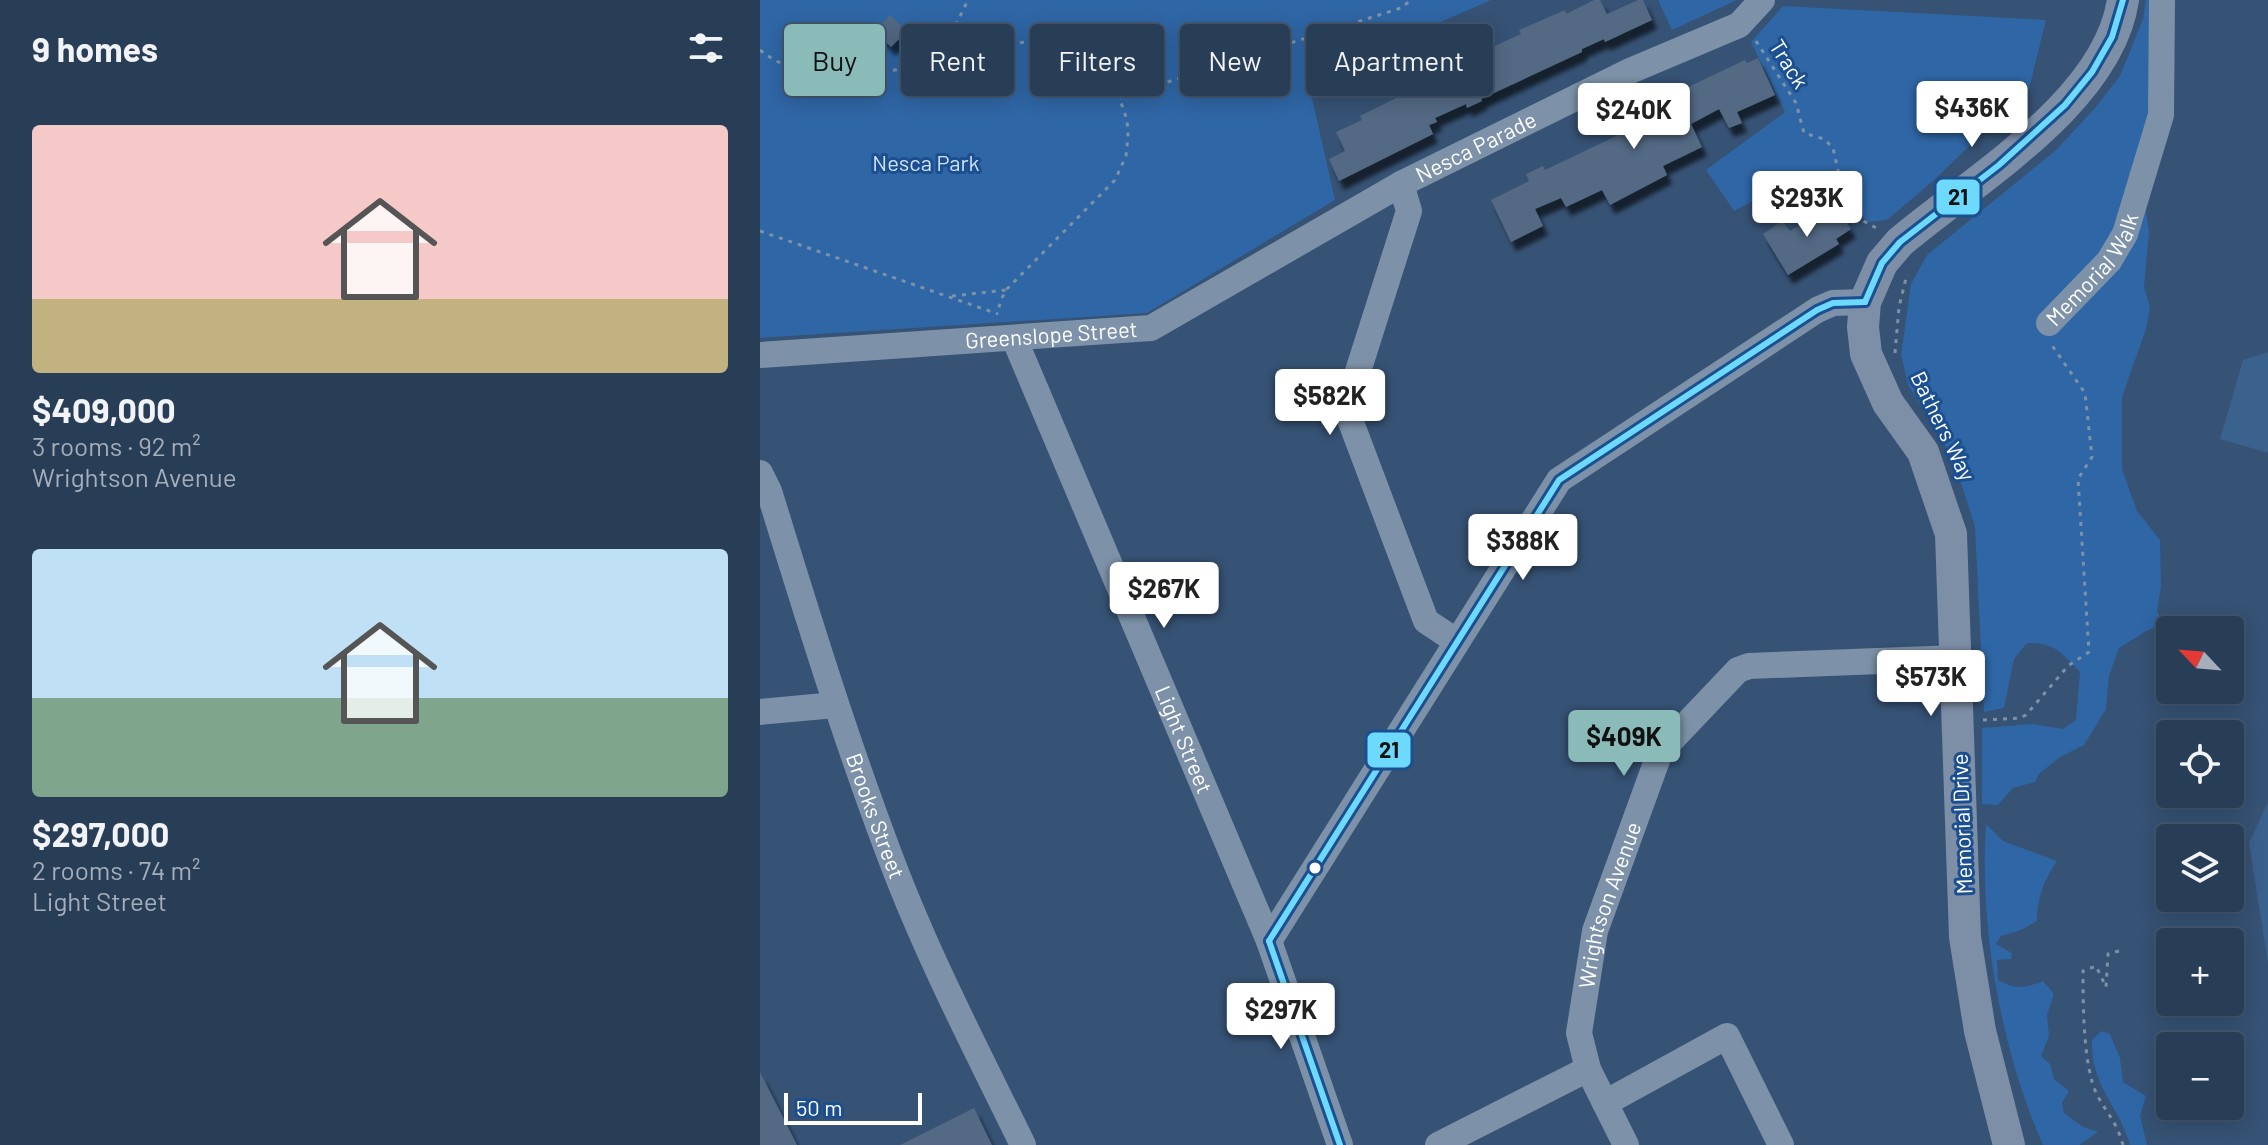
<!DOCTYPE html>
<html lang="en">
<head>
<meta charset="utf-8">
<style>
  body { margin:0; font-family:Barlow,sans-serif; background:#30455d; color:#f1f3f6; height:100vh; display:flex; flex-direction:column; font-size:30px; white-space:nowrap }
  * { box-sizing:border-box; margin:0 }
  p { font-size:26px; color:#a5aeba }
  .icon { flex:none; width:44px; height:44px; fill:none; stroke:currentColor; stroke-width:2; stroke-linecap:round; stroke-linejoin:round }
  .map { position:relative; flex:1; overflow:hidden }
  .details { display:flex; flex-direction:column; background:#283e57; width:760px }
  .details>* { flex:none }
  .guide { position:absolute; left:24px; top:24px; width:760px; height:72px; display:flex; gap:16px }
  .needle { width:52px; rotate:296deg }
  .fabs { position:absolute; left:1396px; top:616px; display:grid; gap:16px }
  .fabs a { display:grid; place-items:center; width:88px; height:88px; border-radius:8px; background:#283e57; box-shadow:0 4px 20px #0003,0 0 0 2px #44576d; font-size:40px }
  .scale { position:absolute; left:24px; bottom:20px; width:138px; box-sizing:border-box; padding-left:8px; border:4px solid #fff; border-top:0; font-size:22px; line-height:28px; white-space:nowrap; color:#fff; -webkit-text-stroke:6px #1b4f8f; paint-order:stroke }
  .price { position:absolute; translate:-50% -68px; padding:0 18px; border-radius:8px; background:#fff; color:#222; font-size:26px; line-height:52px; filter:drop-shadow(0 2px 4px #0008) }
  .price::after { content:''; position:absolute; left:50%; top:48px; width:24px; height:18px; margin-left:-12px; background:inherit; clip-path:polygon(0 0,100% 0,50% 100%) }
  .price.selected { background:#8bbbb9; color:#111 }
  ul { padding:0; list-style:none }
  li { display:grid; align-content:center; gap:16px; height:424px; padding:0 32px }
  li span { display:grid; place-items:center; height:248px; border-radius:8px; color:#555 }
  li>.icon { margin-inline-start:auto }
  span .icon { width:144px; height:144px; fill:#fffc; stroke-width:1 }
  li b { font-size:34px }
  h2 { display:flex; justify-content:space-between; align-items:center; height:96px; padding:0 32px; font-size:34px }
  .pill { padding:0 28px; border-radius:8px; background:#283e57; box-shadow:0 4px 20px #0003,0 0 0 2px #44576d; font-size:28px; line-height:72px }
  .pill.selected { background:#8bbbb9; color:#111 }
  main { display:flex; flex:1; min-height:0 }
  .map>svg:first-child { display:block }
  .green { fill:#2f66a5 }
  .water { fill:#3b618d }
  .building { fill:#526984; filter:url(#shadow) }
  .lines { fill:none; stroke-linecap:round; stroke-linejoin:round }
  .path { stroke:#7d92a8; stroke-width:3; stroke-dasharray:4 6; stroke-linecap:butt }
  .minor { stroke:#7d92a8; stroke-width:26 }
  .major { stroke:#7d8ea7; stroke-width:32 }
  .bus-1-casing { stroke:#1b4f8f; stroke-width:12 }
  .bus-1 { stroke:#6ddafd; stroke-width:6 }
  .bus-dot { fill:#fff; stroke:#1b4f8f; stroke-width:3 }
  .labels { text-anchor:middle; stroke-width:6; stroke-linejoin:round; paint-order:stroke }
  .street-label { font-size:22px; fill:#fff; stroke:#1b4f8f }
  .park-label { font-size:22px; fill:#cfe3fa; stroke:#1b4f8f }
  .line-badge { stroke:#1b4f8f; stroke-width:3 }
  .pale-badge-label { font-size:22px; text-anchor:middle; font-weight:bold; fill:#111 }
</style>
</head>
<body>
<main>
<section class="details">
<h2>9 homes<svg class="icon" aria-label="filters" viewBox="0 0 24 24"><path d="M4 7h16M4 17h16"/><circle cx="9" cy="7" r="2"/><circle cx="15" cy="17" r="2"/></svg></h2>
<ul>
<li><span style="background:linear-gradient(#f6c9c9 70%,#c2b280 0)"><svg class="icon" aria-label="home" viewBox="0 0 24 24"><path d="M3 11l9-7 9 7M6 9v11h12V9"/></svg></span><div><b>$409,000</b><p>3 rooms · 92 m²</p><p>Wrightson Avenue</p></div></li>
<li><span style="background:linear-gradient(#bfe0f5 60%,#7fa58c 0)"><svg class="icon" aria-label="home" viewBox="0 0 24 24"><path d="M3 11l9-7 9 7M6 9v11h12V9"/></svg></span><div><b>$297,000</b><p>2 rooms · 74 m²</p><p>Light Street</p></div></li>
</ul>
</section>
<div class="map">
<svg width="1508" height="1145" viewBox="0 0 1508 1145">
  <defs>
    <filter id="shadow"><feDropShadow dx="5" dy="9" stdDeviation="2" flood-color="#0009"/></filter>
  </defs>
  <rect width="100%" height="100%" fill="#365274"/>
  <g class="green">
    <polygon points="0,0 731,0 548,80 575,200 387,313 0,338"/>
    <polygon points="898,0 977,0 912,30"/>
    <path d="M1386,0H1409L1385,207L1389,231L1384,287L1390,307L1386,329L1362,397V469L1377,511L1400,540L1401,587L1397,611L1404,625L1388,630L1359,648L1349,676L1346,709L1324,745L1300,757L1279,774L1275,782L1253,788L1238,805L1222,804V728L1272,724L1303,729L1316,720L1320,672C1302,653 1294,642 1267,643L1254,659L1244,708L1224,712L1215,527L1195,464L1172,421L1148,385L1141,354L1151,284L1167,255L1296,150L1335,108L1360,76L1383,19Z"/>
    <polygon points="1023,6 1286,20 1269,89 1174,180 1127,220 1108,222 1084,198 1039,177 974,211 946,170 1025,112 991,42"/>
    <path d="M1226,824L1243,841L1297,861C1284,880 1277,898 1277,921L1261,930L1241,936L1236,944L1252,953L1251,959L1237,960L1238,980C1255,990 1265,988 1283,981L1294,994L1287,1015L1289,1036L1281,1056L1290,1064L1294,1079L1309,1091L1302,1103L1304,1113L1323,1127L1338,1132L1319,1145H1283C1241,1050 1219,928 1226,824Z"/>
    <path d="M1341,1031L1350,1034L1360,1058L1363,1082L1386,1096L1380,1116L1387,1145H1370C1359,1106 1330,1085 1332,1040Z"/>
  </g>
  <g class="water">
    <polygon points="1508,352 1508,453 1460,439 1483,360"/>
    <polygon points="1508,802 1508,963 1489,843"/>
  </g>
  <g class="building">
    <polygon points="834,0 840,0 847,14 878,0 883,0 892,20 845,42 844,39 822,49 822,52 721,99 722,101 707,108 706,104 675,118 677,122 669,125 673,134 579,181 569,159 585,151 576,132 602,120 600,116 644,94 641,87 672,72 668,62 703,47 708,58 761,34 759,30 805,10 806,14"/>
    <polygon points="130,15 147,31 131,47 115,31"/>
    <polygon points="998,58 1015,95 977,112 982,123 969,128 959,109 931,124 942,147 903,166 907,175 850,205 842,190 806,207 801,198 775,209 783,226 751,242 731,200 769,181 766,174 783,166 785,170 877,126 881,133 909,119 904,111 927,100 922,90 985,60 987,63"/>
    <polygon points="1074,203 1091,229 1076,239 1079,244 1028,275 1003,234 1022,221 1030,231"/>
    <polygon points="0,1072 37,1145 0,1145"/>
    <polygon points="214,1108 232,1145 140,1145"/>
  </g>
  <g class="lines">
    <g class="path">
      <polyline points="996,41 1036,103 1044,133 1064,139 1073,148 1084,197 1100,219 1118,229"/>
      <path d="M0,50C28,72 60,78 95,79L250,44L281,40L297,43L319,52L339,66L349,77L356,88L367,120L368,136L366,156L355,180L246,290L240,302L238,314"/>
      <polyline points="178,61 208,0"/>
      <polyline points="360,97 641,8 651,0"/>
      <polyline points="0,231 238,314"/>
      <polyline points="192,296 246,290"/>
      <polyline points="1135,353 1139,307 1147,274"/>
      <polyline points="1223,720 1260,718 1266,715 1308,666 1329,652 1318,479 1332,457 1325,393 1291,344"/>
      <path d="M1359,951L1348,954L1346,987L1336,966L1323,971C1323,1004 1323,1066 1337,1095C1348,1115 1356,1121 1363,1145"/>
    </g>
    <g class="minor">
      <polyline points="641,184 649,211 586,409 666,621 696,641"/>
      <path id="s1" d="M1289,323L1349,261L1365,234L1401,115L1402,0"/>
      <path id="s2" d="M254,338L509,941L580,1145"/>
      <path id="s3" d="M0,355L391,328L641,184L870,71L979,25L1002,0"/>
      <path id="s4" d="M0,473L9,491C47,614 85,738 131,859C168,957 217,1051 263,1145"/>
      <polyline points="0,712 75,705"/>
      <polyline points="509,941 799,480 1057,310 1073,303 1105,302"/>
      <polyline points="845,1103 967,1036 1021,1145"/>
      <polyline points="678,1145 828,1069"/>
      <path id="s5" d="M866,1145L828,1069L819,1033L835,931L900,752L978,670L989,666L1197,658"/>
    </g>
    <path class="major" d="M1249,1145L1220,1031L1205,937L1191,534L1163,452L1128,403L1106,354L1103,327L1105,302L1122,263L1140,242C1213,180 1348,102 1363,0"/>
    <defs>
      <g id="bus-1">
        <polyline points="1105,302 1122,263 1140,242 1239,165 1305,105 1332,72 1352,37 1363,0"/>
        <polyline points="509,941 799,480 1057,310 1073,303 1105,302"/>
        <polyline points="509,941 580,1145"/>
      </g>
    </defs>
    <use href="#bus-1" class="bus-1-casing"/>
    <use href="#bus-1" class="bus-1"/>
  </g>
  <circle class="bus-dot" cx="555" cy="868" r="7"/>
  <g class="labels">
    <g class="street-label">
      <text transform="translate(1029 64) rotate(58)" y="8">Track</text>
      <text dy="8" stroke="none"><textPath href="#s3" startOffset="764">Nesca Parade</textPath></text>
      <text dy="8" stroke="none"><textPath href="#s1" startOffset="70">Memorial Walk</textPath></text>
      <text dy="8" stroke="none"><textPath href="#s3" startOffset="292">Greenslope Street</textPath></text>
      <text transform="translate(1183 426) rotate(64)" y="8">Bathers Way</text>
      <text dy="8" stroke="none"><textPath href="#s2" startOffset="436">Light Street</textPath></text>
      <text dy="8" stroke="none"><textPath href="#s4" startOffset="362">Brooks Street</textPath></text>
      <text transform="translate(1202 824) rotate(-92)" y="8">Memorial Drive</text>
      <text dy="8" stroke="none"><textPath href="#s5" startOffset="254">Wrightson Avenue</textPath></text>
    </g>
    <g class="park-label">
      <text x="166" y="171">Nesca Park</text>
    </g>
  </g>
  <g class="line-badge">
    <rect x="1175" y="178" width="46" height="38" rx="8" fill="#6ddafd"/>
    <rect x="606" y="731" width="46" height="38" rx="8" fill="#6ddafd"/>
  </g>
  <g class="pale-badge-label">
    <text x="1198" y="205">21</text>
    <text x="629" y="758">21</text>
  </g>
</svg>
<div class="fabs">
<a><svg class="needle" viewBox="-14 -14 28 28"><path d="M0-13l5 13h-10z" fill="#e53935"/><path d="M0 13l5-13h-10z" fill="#a5aeba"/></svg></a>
<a><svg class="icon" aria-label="locate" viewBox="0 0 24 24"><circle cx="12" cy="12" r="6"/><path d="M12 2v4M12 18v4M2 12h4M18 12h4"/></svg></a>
<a><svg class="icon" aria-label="layers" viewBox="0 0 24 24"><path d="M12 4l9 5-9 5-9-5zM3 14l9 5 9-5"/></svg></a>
<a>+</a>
<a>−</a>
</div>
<div class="scale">50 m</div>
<b class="price" style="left:1212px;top:149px">$436K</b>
<b class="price" style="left:874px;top:151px">$240K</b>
<b class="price" style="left:1047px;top:239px">$293K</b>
<b class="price" style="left:570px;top:437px">$582K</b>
<b class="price" style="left:763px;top:582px">$388K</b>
<b class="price" style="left:404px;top:630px">$267K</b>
<b class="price" style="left:1171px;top:718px">$573K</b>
<b class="price selected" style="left:864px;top:778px">$409K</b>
<b class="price" style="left:521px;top:1051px">$297K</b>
<div class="guide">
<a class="pill selected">Buy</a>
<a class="pill">Rent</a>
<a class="pill">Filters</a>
<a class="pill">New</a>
<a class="pill">Apartment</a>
</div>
</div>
</main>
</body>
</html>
